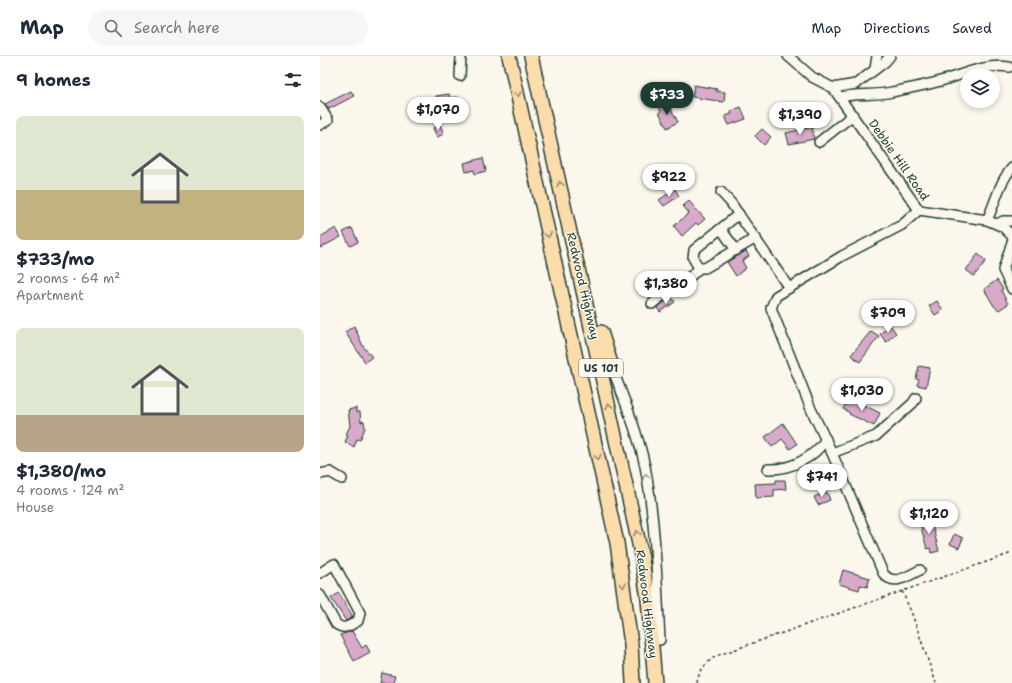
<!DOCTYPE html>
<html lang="en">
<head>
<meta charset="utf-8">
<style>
  body { margin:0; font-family:"Shantell Sans",sans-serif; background:#f6f6f7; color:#1f2937; height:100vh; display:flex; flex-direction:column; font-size:15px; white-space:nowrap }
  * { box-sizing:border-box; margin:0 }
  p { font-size:13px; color:#747a83 }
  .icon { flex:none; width:22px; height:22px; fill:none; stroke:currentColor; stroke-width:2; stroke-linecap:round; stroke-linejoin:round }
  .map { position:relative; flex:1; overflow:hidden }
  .sheet { display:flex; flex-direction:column; background:#fff; width:320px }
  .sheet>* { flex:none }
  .controls { position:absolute; left:640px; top:12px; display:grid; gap:8px }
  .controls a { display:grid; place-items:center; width:40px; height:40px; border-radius:50%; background:#fff; box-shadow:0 2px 6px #0003; font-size:20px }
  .price { position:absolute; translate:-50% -34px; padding:0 9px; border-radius:14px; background:#fff; color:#222; font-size:13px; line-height:26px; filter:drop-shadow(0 1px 2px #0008) }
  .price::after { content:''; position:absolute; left:50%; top:24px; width:12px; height:9px; margin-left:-6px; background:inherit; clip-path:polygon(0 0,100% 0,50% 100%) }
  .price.on { background:#1f3d34; color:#fff }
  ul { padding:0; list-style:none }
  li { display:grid; align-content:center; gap:8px; height:212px; padding:0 16px }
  li span { display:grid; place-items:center; height:124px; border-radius:8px; color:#555 }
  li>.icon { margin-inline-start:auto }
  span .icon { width:72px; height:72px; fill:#fffc; stroke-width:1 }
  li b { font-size:17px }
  h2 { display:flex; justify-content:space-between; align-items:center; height:48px; padding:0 16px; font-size:17px }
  header { display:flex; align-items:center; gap:24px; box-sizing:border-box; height:56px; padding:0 20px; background:#fff; border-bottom:1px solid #e0e1e3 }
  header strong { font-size:19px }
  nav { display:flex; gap:22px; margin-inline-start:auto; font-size:14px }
  .search { width:280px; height:36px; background:#f6f6f7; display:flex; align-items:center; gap:10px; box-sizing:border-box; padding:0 14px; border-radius:22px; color:#747a83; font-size:15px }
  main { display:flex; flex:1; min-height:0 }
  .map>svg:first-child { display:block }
  .building { fill:#d9a9c9; stroke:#1f3d34 }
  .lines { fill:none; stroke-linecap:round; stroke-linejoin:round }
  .minor-casing { stroke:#1f3d34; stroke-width:12 }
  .highway-casing { stroke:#1f3d34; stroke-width:16 }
  .path { stroke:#1f3d34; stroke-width:1.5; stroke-dasharray:3 3; stroke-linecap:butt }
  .minor { stroke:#fbf7ec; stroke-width:9 }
  .highway { stroke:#fddcac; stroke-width:13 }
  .oneway { stroke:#8e8c70 }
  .oneway2 { stroke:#8d9a90 }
  .labels { text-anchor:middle; stroke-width:3; stroke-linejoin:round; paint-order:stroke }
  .shield { fill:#fbf7ec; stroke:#61756b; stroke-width:1 }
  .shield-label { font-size:11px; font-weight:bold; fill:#1f3d34 }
  .street-label { font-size:12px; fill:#1f3d34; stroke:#fbf7ec }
</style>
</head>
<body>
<header>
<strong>Map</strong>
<div class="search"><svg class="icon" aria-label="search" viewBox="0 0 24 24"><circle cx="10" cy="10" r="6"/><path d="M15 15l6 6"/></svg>Search here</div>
<nav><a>Map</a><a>Directions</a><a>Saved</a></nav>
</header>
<main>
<section class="sheet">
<h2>9 homes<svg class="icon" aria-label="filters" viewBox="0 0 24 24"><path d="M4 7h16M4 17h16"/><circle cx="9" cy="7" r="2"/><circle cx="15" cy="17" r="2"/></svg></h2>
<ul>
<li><span style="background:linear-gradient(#dfe7d0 60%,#c2b280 0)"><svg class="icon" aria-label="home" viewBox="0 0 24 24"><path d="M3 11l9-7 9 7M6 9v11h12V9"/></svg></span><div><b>$733/mo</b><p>2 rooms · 64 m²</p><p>Apartment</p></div></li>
<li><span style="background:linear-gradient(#dfe7d0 70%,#b9a48a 0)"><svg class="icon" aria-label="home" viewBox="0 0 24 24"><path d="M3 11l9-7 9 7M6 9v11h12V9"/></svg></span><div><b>$1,380/mo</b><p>4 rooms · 124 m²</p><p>House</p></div></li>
</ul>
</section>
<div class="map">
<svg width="692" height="627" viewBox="0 0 692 627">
  <rect width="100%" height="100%" fill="#fbf7ec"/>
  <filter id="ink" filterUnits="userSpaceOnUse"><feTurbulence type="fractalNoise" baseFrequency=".025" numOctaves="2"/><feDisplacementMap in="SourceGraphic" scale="8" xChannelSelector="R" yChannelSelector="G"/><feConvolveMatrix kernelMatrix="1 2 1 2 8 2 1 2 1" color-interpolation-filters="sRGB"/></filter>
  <g filter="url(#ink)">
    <g class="building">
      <polygon points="374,29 397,33 396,35 405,36 404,46 372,41"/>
      <polygon points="31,35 34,40 9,53 5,48"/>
      <polygon points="129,38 130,42 138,41 139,50 131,51 132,54 128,54 129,58 119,59 116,40"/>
      <polygon points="343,46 346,53 350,51 358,66 347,72 339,56 341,56 338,48"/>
      <polygon points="421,51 426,63 409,69 405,60 412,58 411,55"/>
      <polygon points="120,69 124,78 117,81 113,72"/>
      <polygon points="492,71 494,83 469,88 466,77"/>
      <polygon points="442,73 451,81 444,89 435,80"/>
      <polygon points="163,102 166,115 155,118 154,114 146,116 144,107"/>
      <polygon points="355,133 359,140 344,150 339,144"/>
      <polygon points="369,145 385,163 378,169 376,167 362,180 354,170 369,157 363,150"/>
      <polygon points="16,172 21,181 0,192 0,181"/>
      <polygon points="32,172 38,186 30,190 23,176"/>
      <polygon points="426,195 429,200 422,205 426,212 416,220 407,206"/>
      <polygon points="658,198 666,205 654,220 646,214"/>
      <polygon points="677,224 683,233 681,234 688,248 679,254 674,250 664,233"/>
      <polygon points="351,241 355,246 340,256 337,252"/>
      <polygon points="617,245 623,254 615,259 609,250"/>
      <polygon points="570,269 576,277 566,286 560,278"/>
      <polygon points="34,270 43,290 52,301 45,306 25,276"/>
      <polygon points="551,275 559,280 540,306 531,299"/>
      <polygon points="599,310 610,312 606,331 597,329 599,324 596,323"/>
      <polygon points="529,342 560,357 554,370 529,358 530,357 523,353"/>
      <polygon points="36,352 36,356 40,356 41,366 44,365 45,372 40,384 37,383 34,391 25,386 28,379 26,378 30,370 28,354"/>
      <polygon points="463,367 477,388 470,393 462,383 452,391 445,381"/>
      <polygon points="490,410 497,423 489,427 482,414"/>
      <polygon points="456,424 465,424 466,433 454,434 454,441 436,442 435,428 456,427"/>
      <polygon points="507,436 510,444 498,449 494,441"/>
      <polygon points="610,461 619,495 611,497 610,492 607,493 599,464"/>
      <polygon points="634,478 643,482 639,492 630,488"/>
      <polygon points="523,514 550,522 547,531 540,529 539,534 519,528"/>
      <polygon points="19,537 33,561 26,565 11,542"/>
      <polygon points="32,575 42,592 46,589 50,596 34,605 20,579"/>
      <polygon points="62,617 75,620 73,627 60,627"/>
    </g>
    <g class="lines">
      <defs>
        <g id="minor">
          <polyline points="468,0 492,21 513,32 599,154 667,164 683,171 692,180"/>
          <polyline points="555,13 557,0"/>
          <polyline points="140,20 141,0"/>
          <polyline points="513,32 536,28 565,6 570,0"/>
          <path d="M520,41C537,37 555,40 572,36C587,33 602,30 617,26C641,20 663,7 689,11"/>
          <polyline points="0,51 8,64 0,69"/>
          <polyline points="499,86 533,59"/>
          <polyline points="401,136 411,147 469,232"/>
          <path d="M599,154L582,169L522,200L456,240L451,252L491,353L512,397L563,517C573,531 588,520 600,514"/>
          <polyline points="419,158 374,194 373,202 379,212 385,212 436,182"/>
          <path d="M667,164C676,146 679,126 692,112"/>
          <polyline points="677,168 683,165 692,165"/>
          <polyline points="401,173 416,194"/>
          <polyline points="692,186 683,214 692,233"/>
          <path d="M332,248C347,234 367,227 379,212"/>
          <path d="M293,314C306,349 321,384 327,421C336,475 337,530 340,584"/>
          <polyline points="512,397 556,380 593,347 596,342"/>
          <path d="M448,413C470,414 494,402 506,383"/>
          <polyline points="0,418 10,416 22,423"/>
          <path d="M0,517L14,508L40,557L38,565C30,569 25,575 16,568L0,539"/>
        </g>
        <g id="highway">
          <polyline points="189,0 297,487 311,588 313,627"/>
          <polyline points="211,0 321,497 328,543 335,627"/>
          <polyline points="281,276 293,314"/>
        </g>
      </defs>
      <use href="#minor" class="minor-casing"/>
      <use href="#highway" class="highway-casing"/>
      <g class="path">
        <polyline points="582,535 592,558 616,627"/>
        <path d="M377,627C379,614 386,607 396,600L692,497"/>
      </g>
      <use href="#minor" class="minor"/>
      <use href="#highway" class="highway"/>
    </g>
    <defs><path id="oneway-chevron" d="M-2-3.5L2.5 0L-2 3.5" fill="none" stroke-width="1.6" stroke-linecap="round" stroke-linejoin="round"/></defs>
    <g class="oneway">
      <use href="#oneway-chevron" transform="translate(198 38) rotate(78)"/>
      <use href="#oneway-chevron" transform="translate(240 128) rotate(-102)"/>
      <use href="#oneway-chevron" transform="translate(228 179) rotate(78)"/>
      <use href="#oneway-chevron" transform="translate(289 350) rotate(-103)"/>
      <use href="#oneway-chevron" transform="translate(278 401) rotate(77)"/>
      <use href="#oneway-chevron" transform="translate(317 477) rotate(-102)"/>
      <use href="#oneway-chevron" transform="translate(303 529) rotate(82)"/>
    </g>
    <use class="oneway2" href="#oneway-chevron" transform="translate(326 420) rotate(-100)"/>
  </g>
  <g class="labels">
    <rect class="shield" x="259" y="303" width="44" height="18" rx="3"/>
    <g class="shield-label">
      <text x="281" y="316">US 101</text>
    </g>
    <g class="street-label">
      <text transform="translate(579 104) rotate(55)" y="4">Debbie Hill Road</text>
      <text transform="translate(263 230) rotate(77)" y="4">Redwood Highway</text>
      <text transform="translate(327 548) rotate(83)" y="4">Redwood Highway</text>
    </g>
  </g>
</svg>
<div class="controls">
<a><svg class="icon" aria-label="layers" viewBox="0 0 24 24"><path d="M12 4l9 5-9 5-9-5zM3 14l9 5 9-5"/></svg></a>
</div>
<b class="price on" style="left:347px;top:60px">$733</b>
<b class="price" style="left:118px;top:75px">$1,070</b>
<b class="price" style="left:480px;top:80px">$1,390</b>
<b class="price" style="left:349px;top:142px">$922</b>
<b class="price" style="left:346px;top:249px">$1,380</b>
<b class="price" style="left:568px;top:278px">$709</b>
<b class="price" style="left:542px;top:356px">$1,030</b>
<b class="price" style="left:502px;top:442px">$741</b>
<b class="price" style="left:609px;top:479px">$1,120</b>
</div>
</main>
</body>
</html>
